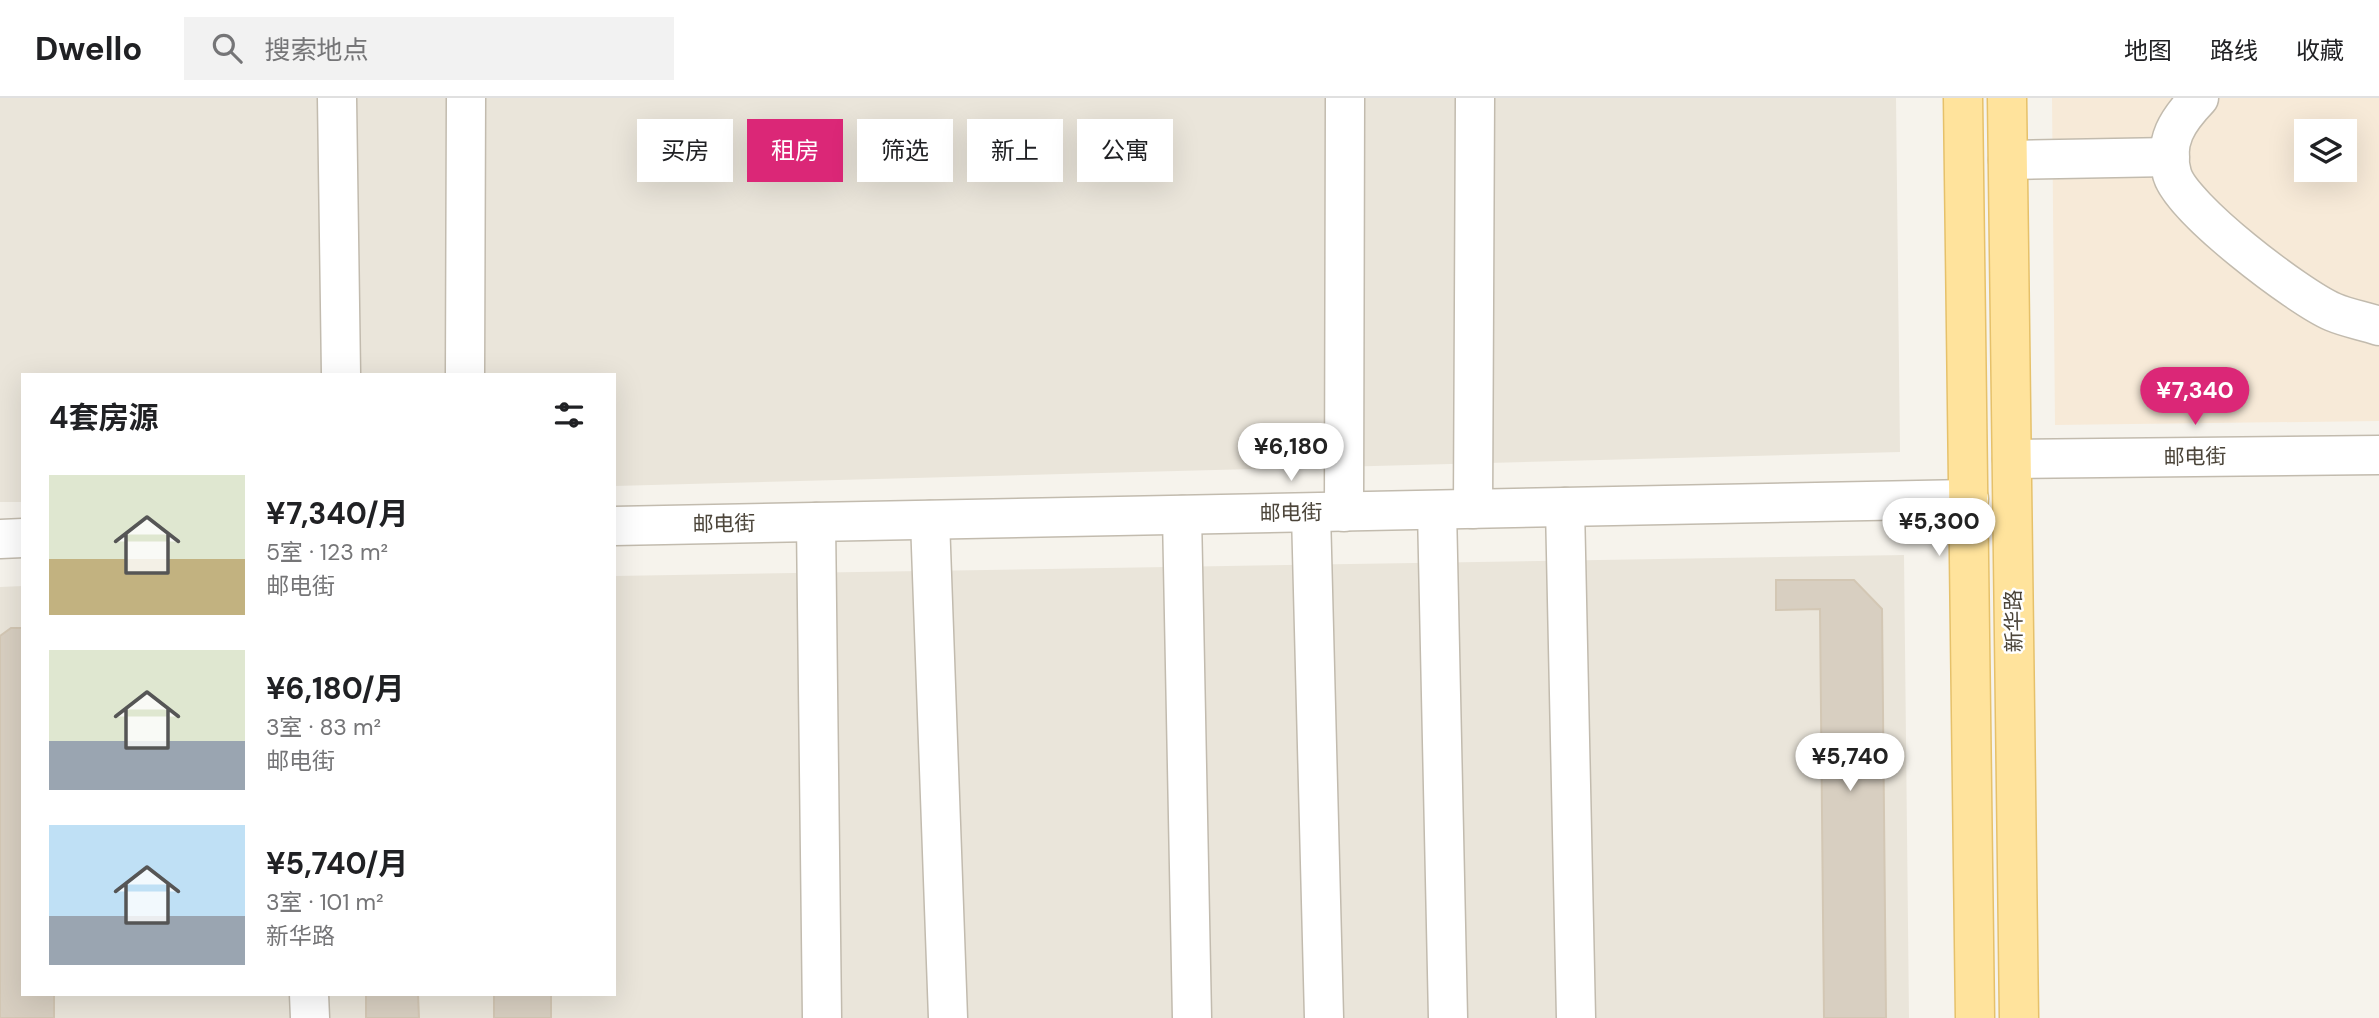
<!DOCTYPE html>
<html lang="zh">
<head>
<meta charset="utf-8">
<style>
  body { margin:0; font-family:"DM Sans","Noto Sans SC",sans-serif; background:#f2f2f2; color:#202124; height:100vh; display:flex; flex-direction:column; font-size:26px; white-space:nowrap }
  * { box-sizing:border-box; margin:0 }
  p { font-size:23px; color:#757577 }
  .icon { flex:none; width:38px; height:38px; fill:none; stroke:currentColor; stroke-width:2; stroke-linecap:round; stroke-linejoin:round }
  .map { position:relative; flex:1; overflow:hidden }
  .sheet { position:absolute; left:21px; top:275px; width:595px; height:623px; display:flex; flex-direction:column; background:#fff; border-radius:0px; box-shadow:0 7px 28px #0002 }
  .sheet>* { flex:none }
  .top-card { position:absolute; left:637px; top:21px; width:665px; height:63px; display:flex; gap:14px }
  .controls { position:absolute; left:2294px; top:21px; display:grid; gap:14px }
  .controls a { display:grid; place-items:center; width:63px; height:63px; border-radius:0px; background:#fff; box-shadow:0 7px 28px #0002; font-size:35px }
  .price { position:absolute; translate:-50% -60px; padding:0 16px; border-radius:24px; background:#fff; color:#222; font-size:23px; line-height:46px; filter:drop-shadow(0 2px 4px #0008) }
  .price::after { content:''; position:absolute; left:50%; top:42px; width:21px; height:16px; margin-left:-10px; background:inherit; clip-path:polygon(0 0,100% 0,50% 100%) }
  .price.selected { background:#db2777; color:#fff }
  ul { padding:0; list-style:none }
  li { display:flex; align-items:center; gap:21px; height:175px; padding:0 28px }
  li span { display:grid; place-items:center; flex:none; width:196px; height:140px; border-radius:0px; color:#555 }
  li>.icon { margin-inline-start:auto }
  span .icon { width:84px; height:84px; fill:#fffc; stroke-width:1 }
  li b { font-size:30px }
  h2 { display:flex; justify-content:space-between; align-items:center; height:84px; padding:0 28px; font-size:30px }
  .pill { padding:0 24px; border-radius:0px; background:#fff; box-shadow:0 7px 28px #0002; font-size:24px; line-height:63px }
  .pill.selected { background:#db2777; color:#fff }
  header { display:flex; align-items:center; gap:42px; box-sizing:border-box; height:98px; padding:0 35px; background:#fff; border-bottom:2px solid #e0e0e0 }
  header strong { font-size:33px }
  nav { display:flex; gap:38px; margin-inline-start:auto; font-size:24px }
  .search { width:490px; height:63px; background:#f2f2f2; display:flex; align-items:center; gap:18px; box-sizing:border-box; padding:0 24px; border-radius:0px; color:#757577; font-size:26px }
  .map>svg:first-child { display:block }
  .residential { fill:#eae5da }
  .commercial { fill:#f7ead8; fill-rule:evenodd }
  .building { fill:#d8cfc1; stroke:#d3c7b4; stroke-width:2 }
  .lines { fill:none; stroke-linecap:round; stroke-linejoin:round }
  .minor-casing { stroke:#c2bbae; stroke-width:41 }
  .major-casing { stroke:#e6c16a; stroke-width:41 }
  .minor { stroke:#fff; stroke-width:38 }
  .major { stroke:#ffe39c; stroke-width:38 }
  .labels { text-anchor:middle; stroke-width:5; stroke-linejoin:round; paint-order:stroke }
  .street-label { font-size:21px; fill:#4b4439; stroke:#fff }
</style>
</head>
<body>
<header>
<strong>Dwello</strong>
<div class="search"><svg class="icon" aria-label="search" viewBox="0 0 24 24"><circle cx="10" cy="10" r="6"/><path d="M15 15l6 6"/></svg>搜索地点</div>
<nav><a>地图</a><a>路线</a><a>收藏</a></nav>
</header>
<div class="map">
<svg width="2379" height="920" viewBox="0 0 2379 920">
  <rect width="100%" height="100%" fill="#f6f3ec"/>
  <g class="residential">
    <polygon points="0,0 1896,0 1900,354 614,388 614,276 23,276 23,404 0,404"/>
    <polygon points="1904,457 1909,920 0,920 0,489 23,488 23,896 614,896 614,478"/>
  </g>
  <path class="commercial" d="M2052,0H2379V323L2055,327ZM2306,33H2345V72H2306Z"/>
  <g class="building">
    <polygon points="1776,482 1854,482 1882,511 1886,920 1824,920 1820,511 1776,512"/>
    <polygon points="11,530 23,530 23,896 54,896 54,920 0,920 0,538"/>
    <polygon points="366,896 418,896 419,920 366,920"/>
    <rect x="494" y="896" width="57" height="24"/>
  </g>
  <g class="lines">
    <defs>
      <g id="minor">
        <polyline points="337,0 341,276"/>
        <path d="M2199,0C2178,22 2163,43 2172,76C2181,110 2298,199 2333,214C2347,220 2364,223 2379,228"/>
        <polyline points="2008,62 2170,59"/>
        <polyline points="465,276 466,0"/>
        <polyline points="2012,361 2379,357"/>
        <polyline points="1565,409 1576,920"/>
        <polyline points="1473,411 1475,0"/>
        <polyline points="1437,412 1448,920"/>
        <polyline points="1344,414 1345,0"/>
        <polyline points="1311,415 1324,920"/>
        <polyline points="1182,417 1192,920"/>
        <polyline points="930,422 948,920"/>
        <polyline points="816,424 822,920"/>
        <polyline points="614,428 1969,401"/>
        <polyline points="0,441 23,440"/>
        <polyline points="309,896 310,920"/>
      </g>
      <g id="major">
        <polyline points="1963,0 1975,920"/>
        <polyline points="2007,0 2019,920"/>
      </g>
    </defs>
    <use href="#minor" class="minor-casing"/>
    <use href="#major" class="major-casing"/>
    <use href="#minor" class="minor"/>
    <use href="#major" class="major"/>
  </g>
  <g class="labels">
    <g class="street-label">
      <text transform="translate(2195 359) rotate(-1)" y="7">邮电街</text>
      <text transform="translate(1291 415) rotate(-1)" y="7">邮电街</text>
      <text transform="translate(724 426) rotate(-1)" y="7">邮电街</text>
      <text transform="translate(2014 523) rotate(-91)" y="7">新华路</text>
    </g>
  </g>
</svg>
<div class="controls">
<a><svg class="icon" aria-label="layers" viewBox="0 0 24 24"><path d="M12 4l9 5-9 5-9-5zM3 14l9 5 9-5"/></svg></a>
</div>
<b class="price selected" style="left:2195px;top:329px">¥7,340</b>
<b class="price" style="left:1291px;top:385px">¥6,180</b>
<b class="price" style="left:1939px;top:460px">¥5,300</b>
<b class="price" style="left:1850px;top:695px">¥5,740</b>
<div class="top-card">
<a class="pill">买房</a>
<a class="pill selected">租房</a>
<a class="pill">筛选</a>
<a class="pill">新上</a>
<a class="pill">公寓</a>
</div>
<section class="sheet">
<h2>4套房源<svg class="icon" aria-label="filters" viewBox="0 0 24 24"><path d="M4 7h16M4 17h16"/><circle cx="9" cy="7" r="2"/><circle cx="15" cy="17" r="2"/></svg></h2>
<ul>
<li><span style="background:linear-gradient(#dfe7d0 60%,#c2b280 0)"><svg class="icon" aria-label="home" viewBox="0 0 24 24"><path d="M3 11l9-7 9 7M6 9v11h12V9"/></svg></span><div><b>¥7,340/月</b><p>5室 · 123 m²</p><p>邮电街</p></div></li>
<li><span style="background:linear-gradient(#dfe7d0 65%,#9aa5b1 0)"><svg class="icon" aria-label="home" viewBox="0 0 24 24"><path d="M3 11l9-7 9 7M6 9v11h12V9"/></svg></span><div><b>¥6,180/月</b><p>3室 · 83 m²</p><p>邮电街</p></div></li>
<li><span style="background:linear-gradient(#bfe0f5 65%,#9aa5b1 0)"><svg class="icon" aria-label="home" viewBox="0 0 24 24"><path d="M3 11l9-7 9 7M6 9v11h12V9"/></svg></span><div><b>¥5,740/月</b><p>3室 · 101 m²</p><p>新华路</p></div></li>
</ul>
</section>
</div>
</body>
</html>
